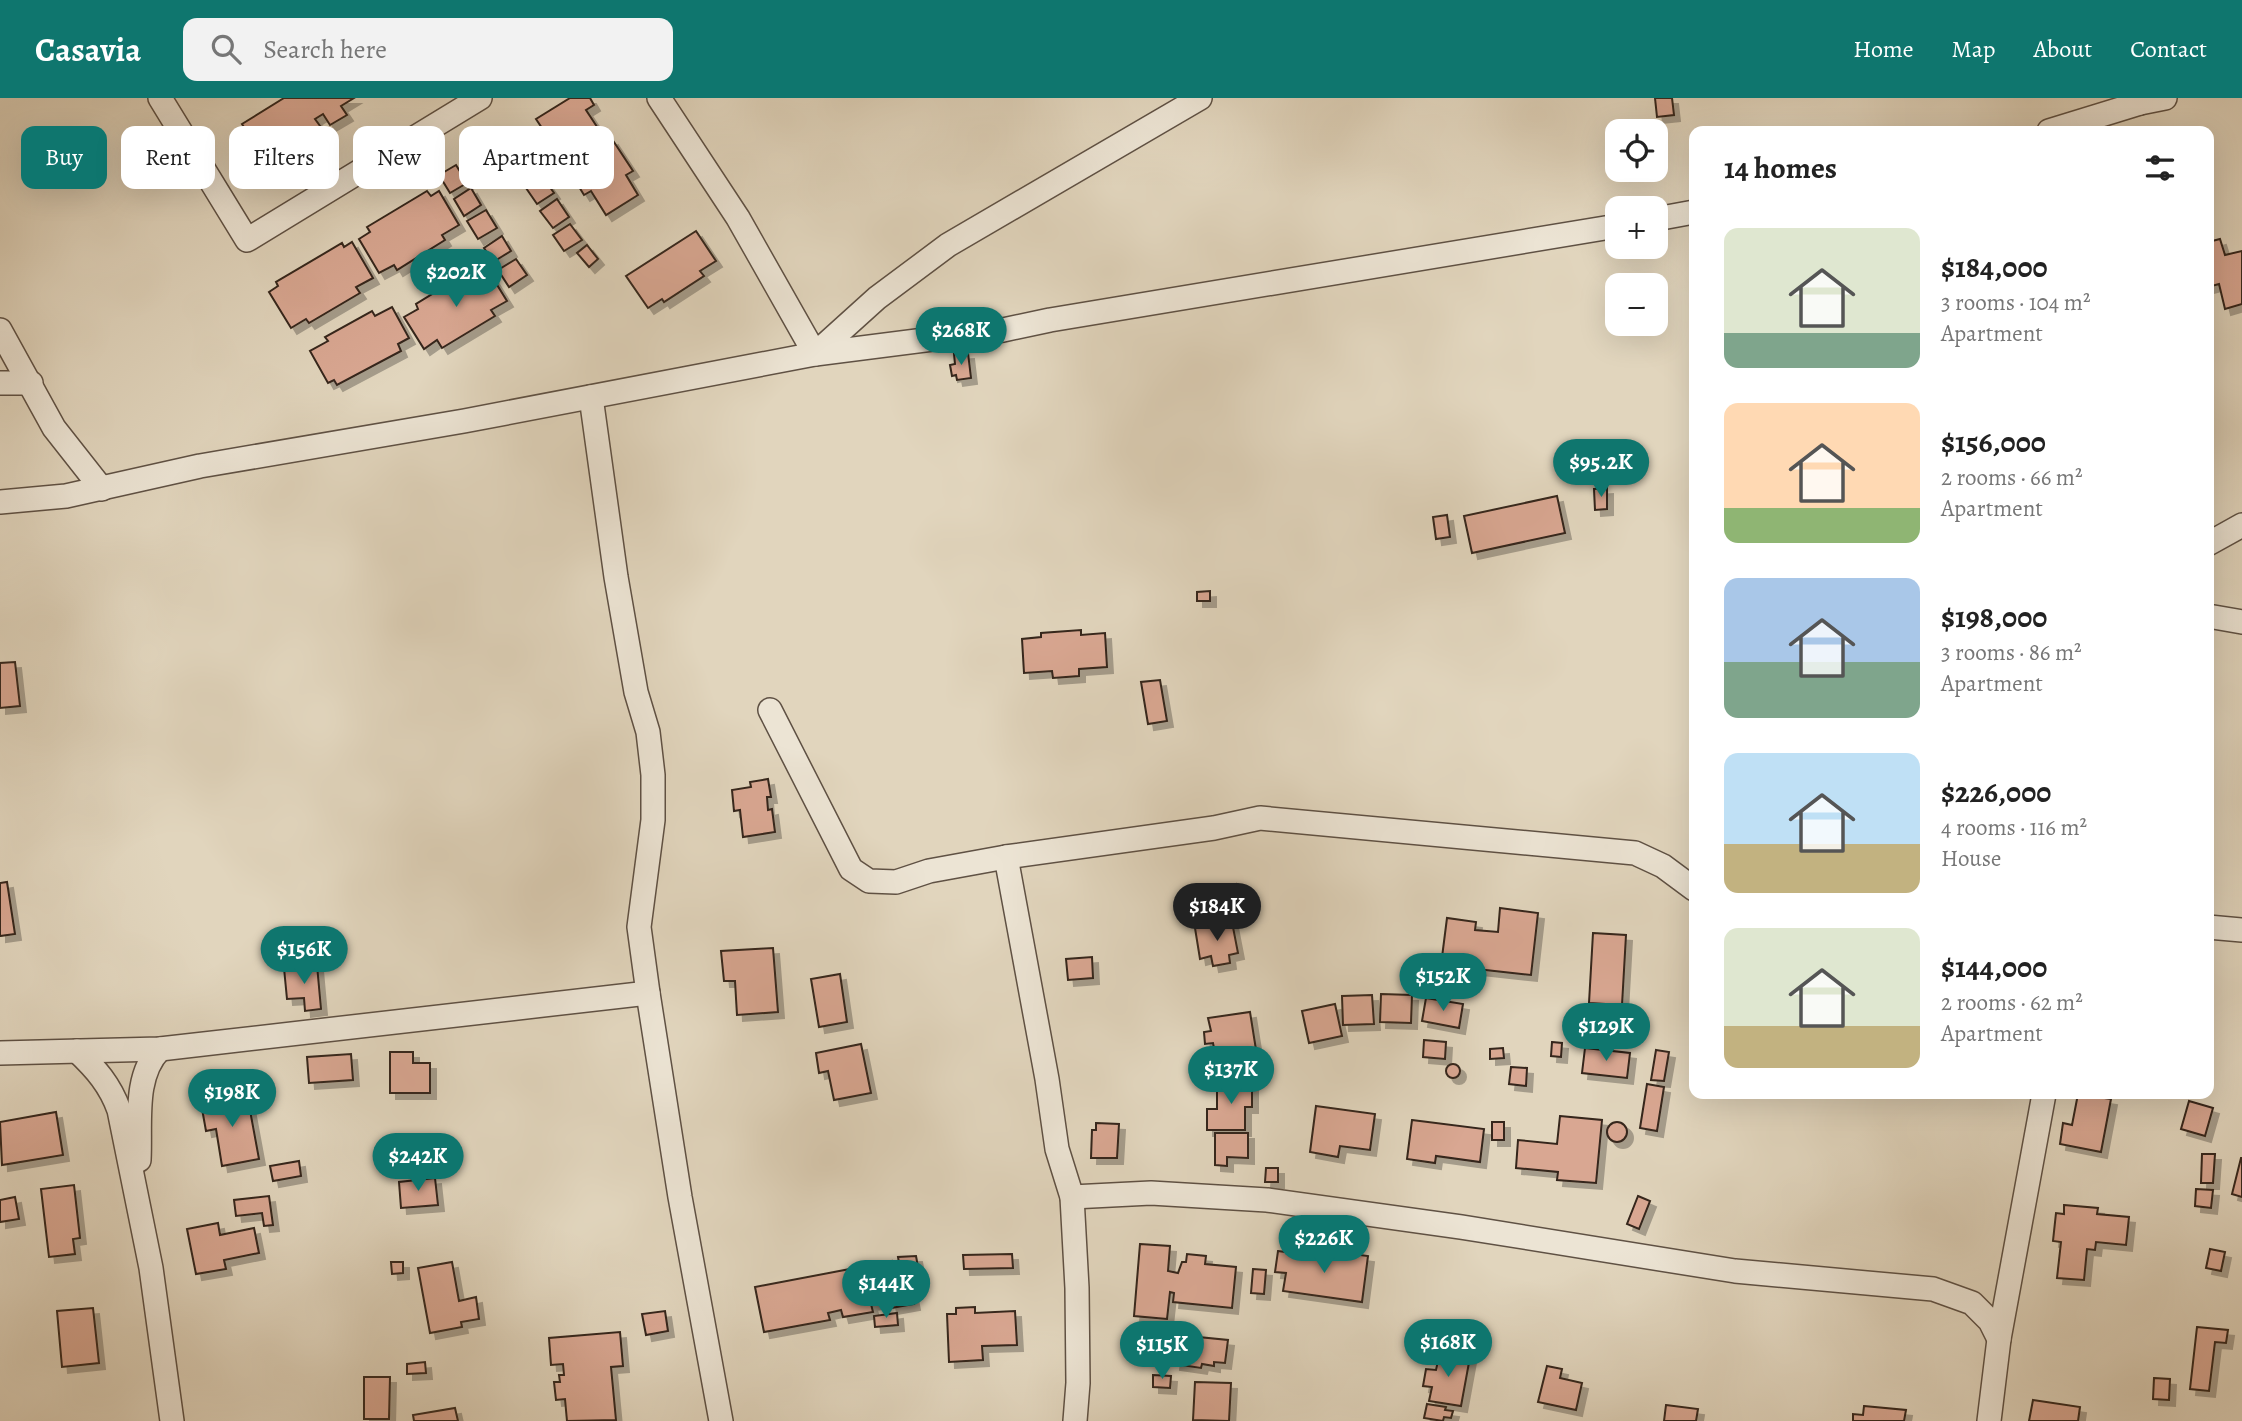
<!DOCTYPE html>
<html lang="en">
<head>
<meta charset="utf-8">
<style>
  body { margin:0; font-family:Alegreya,serif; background:#f2f2f2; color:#222; height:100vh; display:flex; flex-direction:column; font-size:26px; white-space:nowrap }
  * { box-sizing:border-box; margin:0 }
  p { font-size:23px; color:#767676 }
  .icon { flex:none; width:38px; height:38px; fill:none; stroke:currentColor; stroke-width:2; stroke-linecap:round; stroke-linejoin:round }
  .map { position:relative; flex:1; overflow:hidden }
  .sheet { position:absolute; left:1689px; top:28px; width:525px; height:973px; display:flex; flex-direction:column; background:#fff; border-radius:14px; box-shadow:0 7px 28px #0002 }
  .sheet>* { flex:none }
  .hud { position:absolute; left:21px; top:28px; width:665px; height:63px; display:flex; gap:14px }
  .buttons { position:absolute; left:1605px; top:21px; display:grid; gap:14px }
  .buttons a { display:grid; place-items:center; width:63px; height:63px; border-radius:14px; background:#fff; box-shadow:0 7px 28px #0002; font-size:35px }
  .price { position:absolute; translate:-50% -60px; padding:0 16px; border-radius:24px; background:#0f766e; color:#fff; font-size:23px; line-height:46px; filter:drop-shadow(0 2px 4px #0008) }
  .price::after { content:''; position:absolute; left:50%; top:42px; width:21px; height:16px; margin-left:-10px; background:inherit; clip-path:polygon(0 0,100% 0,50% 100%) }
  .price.on { background:#222; color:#fff }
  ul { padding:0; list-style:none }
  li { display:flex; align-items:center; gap:21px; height:175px; padding:0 35px }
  li span { display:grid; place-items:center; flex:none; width:196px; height:140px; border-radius:14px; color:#555 }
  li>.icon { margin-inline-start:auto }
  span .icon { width:84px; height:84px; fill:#fffc; stroke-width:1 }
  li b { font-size:30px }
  h2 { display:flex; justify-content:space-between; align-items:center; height:84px; padding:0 35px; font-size:30px }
  .pill { padding:0 24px; border-radius:14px; background:#fff; box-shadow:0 7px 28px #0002; font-size:24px; line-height:63px }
  .pill.on { background:#0f766e; color:#fff }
  header { display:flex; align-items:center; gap:42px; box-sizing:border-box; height:98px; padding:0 35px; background:#0f766e; color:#fff }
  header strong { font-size:33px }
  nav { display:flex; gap:38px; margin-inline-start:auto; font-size:24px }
  .search { width:490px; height:63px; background:#f2f2f2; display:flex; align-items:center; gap:18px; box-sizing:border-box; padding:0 24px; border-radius:14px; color:#767676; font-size:26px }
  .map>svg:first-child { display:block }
  .building { fill:#d9a792; stroke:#34251b; stroke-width:2; filter:url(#shadow) }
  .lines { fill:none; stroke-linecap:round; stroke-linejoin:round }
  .street-casing { stroke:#5f5144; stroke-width:26 }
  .street { stroke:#ece4d4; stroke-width:23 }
</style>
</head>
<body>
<header>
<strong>Casavia</strong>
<div class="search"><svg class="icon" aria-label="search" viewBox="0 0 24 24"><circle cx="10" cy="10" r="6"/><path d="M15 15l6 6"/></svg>Search here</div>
<nav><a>Home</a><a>Map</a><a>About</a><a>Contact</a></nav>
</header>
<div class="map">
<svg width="2242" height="1323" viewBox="0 0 2242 1323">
  <defs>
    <filter id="shadow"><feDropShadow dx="6" dy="6" stdDeviation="0" flood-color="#0004"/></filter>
  </defs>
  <rect width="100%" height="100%" fill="#e1d5bd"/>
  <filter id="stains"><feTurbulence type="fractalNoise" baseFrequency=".00286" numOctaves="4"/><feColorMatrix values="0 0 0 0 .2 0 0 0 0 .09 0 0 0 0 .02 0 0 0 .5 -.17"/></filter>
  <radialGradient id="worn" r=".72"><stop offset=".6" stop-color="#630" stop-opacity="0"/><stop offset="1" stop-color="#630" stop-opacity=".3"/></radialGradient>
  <g class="building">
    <polygon points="284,0 354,0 341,8 347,17 330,27 323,16 315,21 323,32 299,47 292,36 273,48 266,38 254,45 242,26"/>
    <polygon points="570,0 590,0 594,7 586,12 607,44 612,41 633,73 626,77 638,97 606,117 591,93 584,97 570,74 578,69 554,30 546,36 536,21"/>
    <polygon points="1655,0 1672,0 1674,17 1657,19"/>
    <polygon points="514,33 522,49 505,58 497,41"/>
    <polygon points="528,57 540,70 524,84 512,72"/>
    <polygon points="456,67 467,85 450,95 439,77"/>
    <polygon points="542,78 554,95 537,106 526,90"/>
    <polygon points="471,90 481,107 464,118 454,101"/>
    <polygon points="427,93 431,98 439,93 459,127 442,137 445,142 397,172 394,167 379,175 359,141 370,134 367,129"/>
    <polygon points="557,101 569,119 553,130 540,113"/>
    <polygon points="486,112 497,130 478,141 467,123"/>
    <polygon points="570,126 582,142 564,153 553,137"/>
    <polygon points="696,133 716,163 700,173 704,178 664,204 662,201 648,210 626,178"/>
    <polygon points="502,138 511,153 493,164 484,150"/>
    <polygon points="2220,141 2225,157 2242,153 2242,206 2225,211 2219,186 2208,189 2208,144"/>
    <polygon points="352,144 373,180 356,189 360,195 309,225 306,221 291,230 269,194 278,188 276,184 342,145 344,149"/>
    <polygon points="587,147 598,161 589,169 577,155"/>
    <polygon points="516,161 527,177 509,189 498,172"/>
    <polygon points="486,169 507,203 491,212 495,218 442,250 437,242 424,251 404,219 418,211 416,206 470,173 472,177"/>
    <polygon points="392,209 409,240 398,246 401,253 337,287 334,282 328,285 310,253 328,243 325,239 372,213 375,218"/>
    <polygon points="968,255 971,280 957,282 956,277 952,278 950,267 955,266 954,256"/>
    <polygon points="1607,390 1607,411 1595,412 1594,391"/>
    <polygon points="1557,398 1565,435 1472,455 1464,418"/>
    <polygon points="1447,417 1450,439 1436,441 1433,419"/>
    <polygon points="1210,493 1210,503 1197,503 1197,494"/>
    <polygon points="1081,532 1081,537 1105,535 1107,569 1079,571 1079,578 1053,580 1052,573 1024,575 1022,541 1041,539 1041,535"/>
    <polygon points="15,564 20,608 0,610 0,565"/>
    <polygon points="1160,582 1167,623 1148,626 1141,584"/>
    <polygon points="768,681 771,699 767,699 768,712 772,711 775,734 743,739 740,712 734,713 732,692 751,689 750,684"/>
    <polygon points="7,784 15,836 0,838 0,785"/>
    <polygon points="1236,786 1243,810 1222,815 1215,792"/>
    <polygon points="1500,810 1538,815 1531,877 1441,867 1447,820 1476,824 1475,832 1498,834"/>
    <polygon points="1232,824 1238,855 1229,857 1230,865 1213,868 1211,858 1200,861 1195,830"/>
    <polygon points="1593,835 1626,837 1622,907 1589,905"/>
    <polygon points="773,850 778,914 737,917 735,883 724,883 721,853"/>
    <polygon points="1092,859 1093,880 1068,882 1066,861"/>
    <polygon points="317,867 321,911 305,913 304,900 287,901 284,870"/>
    <polygon points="840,876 847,924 819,929 811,881"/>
    <polygon points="1381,896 1412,897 1411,925 1380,924"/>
    <polygon points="1372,897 1374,926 1343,927 1342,898"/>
    <polygon points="1426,900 1463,906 1459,930 1422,923"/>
    <polygon points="1335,906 1342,938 1309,945 1302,913"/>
    <polygon points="1250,914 1257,958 1226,963 1224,949 1214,950 1213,945 1205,946 1204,934 1211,933 1208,920"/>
    <polygon points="1424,942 1446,944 1445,961 1423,959"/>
    <polygon points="1552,944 1562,945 1561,959 1551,958"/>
    <polygon points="861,946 871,995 834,1002 828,973 819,975 816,955"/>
    <polygon points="1503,950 1504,960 1490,961 1490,951"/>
    <polygon points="1585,950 1630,955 1627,980 1582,975"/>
    <polygon points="1656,952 1669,954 1664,983 1651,982"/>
    <polygon points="390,954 413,954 413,965 430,965 430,995 390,995"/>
    <polygon points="351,956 353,982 309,985 307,959"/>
    <circle cx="1453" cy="973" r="7"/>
    <polygon points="1511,969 1527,970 1526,988 1509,986"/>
    <polygon points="1252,983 1252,1009 1245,1009 1245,1032 1207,1032 1207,1011 1217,1011 1217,984"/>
    <polygon points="1647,986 1664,989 1657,1033 1640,1030"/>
    <polygon points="247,996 259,1061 222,1068 216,1031 206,1033 201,1005"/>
    <polygon points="2078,996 2111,1001 2101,1054 2060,1046 2063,1025 2072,1027"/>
    <polygon points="2189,1003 2213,1010 2205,1038 2181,1031"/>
    <polygon points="1316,1008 1375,1016 1370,1052 1340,1048 1338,1059 1310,1054"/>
    <polygon points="56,1014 63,1057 2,1067 0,1024"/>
    <polygon points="1560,1018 1602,1022 1596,1085 1557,1082 1558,1074 1516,1070 1518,1042 1557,1046"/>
    <polygon points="1412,1022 1484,1031 1480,1064 1436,1058 1435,1065 1407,1061"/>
    <rect x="1492" y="1024" width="12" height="18"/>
    <circle cx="1617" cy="1034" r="10"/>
    <polygon points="1096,1025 1119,1026 1117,1060 1091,1060 1092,1032 1096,1032"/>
    <polygon points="1215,1035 1248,1035 1248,1060 1227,1059 1227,1068 1215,1067"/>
    <polygon points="2202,1056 2215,1056 2213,1085 2201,1085"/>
    <polygon points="2241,1060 2242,1060 2242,1099 2232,1096"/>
    <polygon points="299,1063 301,1078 273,1083 270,1068"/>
    <polygon points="1266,1070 1278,1070 1278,1084 1265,1084"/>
    <polygon points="435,1080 438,1107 401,1110 399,1084"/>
    <polygon points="74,1087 80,1140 73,1141 75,1156 49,1159 41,1091"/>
    <polygon points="2196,1091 2213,1092 2211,1110 2195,1108"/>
    <polygon points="269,1098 273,1127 264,1128 262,1115 236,1118 234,1102"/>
    <polygon points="1638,1098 1650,1103 1639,1131 1627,1126"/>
    <polygon points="15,1099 19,1121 0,1124 0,1102"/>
    <polygon points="2064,1107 2098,1110 2097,1116 2129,1119 2126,1147 2096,1144 2095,1152 2087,1151 2084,1182 2057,1180 2061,1144 2053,1143 2056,1115 2064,1116"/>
    <polygon points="218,1125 220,1137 254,1130 259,1155 224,1162 226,1171 196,1176 187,1131"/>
    <polygon points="1140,1146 1170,1148 1168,1173 1178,1175 1182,1164 1186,1164 1187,1156 1206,1158 1205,1166 1236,1169 1232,1210 1173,1204 1174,1195 1170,1194 1167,1221 1134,1218"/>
    <polygon points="2210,1151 2225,1154 2221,1173 2206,1170"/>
    <polygon points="1278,1153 1337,1161 1337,1154 1368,1158 1362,1204 1283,1193 1286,1175 1275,1174"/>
    <polygon points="1012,1156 1013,1170 964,1171 963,1157"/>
    <polygon points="916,1158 918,1169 900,1171 898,1159"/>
    <polygon points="892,1163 895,1173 918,1169 921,1184 910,1186 914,1206 891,1210 890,1202 871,1206 873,1214 843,1219 841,1212 828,1215 830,1222 764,1234 755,1189"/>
    <polygon points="391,1164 403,1164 403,1175 392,1176"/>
    <polygon points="452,1164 459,1203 476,1199 479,1221 461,1224 462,1229 430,1235 418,1170"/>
    <polygon points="1253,1171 1266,1172 1264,1196 1251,1195"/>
    <polygon points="975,1209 975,1215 1015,1213 1017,1247 982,1248 983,1262 949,1264 947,1216 956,1216 956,1210"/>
    <polygon points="93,1210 99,1265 62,1269 57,1213"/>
    <polygon points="665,1213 668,1233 646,1237 642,1216"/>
    <polygon points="897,1215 898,1227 875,1229 874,1218"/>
    <polygon points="2197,1229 2228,1232 2226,1245 2215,1244 2209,1293 2190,1291"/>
    <polygon points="620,1234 623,1268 611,1269 616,1322 567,1323 565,1301 556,1302 554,1284 560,1284 559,1277 564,1277 563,1266 551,1267 549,1240"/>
    <polygon points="1178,1237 1228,1242 1225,1265 1214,1264 1214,1268 1202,1266 1201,1270 1174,1266"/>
    <polygon points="1440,1254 1470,1259 1461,1308 1429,1303 1432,1289 1423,1288 1426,1271 1436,1272"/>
    <polygon points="425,1264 426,1275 407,1276 407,1266"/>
    <polygon points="1547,1268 1562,1271 1560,1280 1582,1285 1576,1312 1538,1304"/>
    <polygon points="1153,1277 1171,1278 1170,1290 1153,1289"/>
    <polygon points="364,1279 390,1279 389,1321 364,1321"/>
    <polygon points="2154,1280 2170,1281 2169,1302 2153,1301"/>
    <polygon points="1195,1284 1231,1285 1229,1323 1193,1322"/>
    <polygon points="2033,1302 2080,1309 2078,1323 2029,1323"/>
    <polygon points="1427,1306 1446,1309 1445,1312 1453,1313 1451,1320 1444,1319 1443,1323 1424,1320"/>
    <polygon points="1666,1307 1698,1311 1696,1323 1664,1323"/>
    <polygon points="1864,1308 1906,1312 1904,1323 1853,1323 1853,1316 1863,1317"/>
    <polygon points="455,1310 458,1323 414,1323 413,1317"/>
  </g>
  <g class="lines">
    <defs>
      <g id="street">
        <polyline points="160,0 247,142 480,0"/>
        <polyline points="659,0 738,120 815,256 877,200 948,147 1200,0"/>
        <polyline points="2140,5 2165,0"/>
        <polyline points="2049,33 2140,5 2143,0"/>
        <polyline points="1656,121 1694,114"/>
        <polyline points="0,232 54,330 102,391"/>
        <polyline points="0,285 31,285"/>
        <polyline points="591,299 616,479 636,594 648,634 653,677 653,722 639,829 648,895 680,1099 721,1323"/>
        <polyline points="0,404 66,398 200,368 464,323 815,256 1003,232 1050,222 1617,128"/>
        <polyline points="2208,446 2242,427"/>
        <polyline points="2208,518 2242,524"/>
        <polyline points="770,612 851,771 869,783 896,784 929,773 1006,759 1214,730 1260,720 1635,755 1663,768 1694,791"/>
        <polyline points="1006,759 1047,981 1057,1051 1072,1099 1077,1190 1078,1285 1075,1323"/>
        <polyline points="2208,829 2242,832"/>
        <path d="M77,953C96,971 110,987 119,1012L151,1170L172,1323"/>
        <polyline points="0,955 160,951 648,895"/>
        <path d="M139,1062C141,1026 133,978 160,951"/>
        <polyline points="1072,1099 1151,1095 1267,1102 1461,1129 1735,1173 1933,1191 1972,1205 1990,1223 1999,1241"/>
        <polyline points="1989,1323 1999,1241 2044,996"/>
      </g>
    </defs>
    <use href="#street" class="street-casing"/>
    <use href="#street" class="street"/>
  </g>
  <rect width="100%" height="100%" filter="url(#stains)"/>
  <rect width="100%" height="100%" fill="url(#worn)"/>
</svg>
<div class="buttons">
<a><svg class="icon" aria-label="locate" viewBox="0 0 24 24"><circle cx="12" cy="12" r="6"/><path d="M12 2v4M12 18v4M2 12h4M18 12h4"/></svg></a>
<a>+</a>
<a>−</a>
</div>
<b class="price" style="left:456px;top:211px">$202K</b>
<b class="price" style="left:961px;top:269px">$268K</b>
<b class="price" style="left:1601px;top:401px">$95.2K</b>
<b class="price on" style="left:1217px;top:845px">$184K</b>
<b class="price" style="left:304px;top:888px">$156K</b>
<b class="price" style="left:1443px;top:915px">$152K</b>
<b class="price" style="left:1606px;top:965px">$129K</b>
<b class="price" style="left:1231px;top:1008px">$137K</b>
<b class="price" style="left:232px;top:1031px">$198K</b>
<b class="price" style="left:418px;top:1095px">$242K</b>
<b class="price" style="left:1324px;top:1177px">$226K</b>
<b class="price" style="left:886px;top:1222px">$144K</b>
<b class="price" style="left:1448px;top:1281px">$168K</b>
<b class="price" style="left:1162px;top:1283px">$115K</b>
<div class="hud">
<a class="pill on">Buy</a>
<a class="pill">Rent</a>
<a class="pill">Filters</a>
<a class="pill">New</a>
<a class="pill">Apartment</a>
</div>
<section class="sheet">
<h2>14 homes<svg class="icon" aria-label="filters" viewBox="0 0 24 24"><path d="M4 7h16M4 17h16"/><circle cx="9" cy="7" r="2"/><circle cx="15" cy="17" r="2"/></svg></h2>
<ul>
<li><span style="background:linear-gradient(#dfe7d0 75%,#7fa58c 0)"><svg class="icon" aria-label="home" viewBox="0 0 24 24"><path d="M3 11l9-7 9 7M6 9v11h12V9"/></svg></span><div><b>$184,000</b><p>3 rooms · 104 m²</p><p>Apartment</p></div></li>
<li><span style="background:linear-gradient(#ffd9b3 75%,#8fb573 0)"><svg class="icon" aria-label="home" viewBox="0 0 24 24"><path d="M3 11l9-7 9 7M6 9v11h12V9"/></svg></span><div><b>$156,000</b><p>2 rooms · 66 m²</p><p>Apartment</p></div></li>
<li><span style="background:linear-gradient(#a9c7e8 60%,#7fa58c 0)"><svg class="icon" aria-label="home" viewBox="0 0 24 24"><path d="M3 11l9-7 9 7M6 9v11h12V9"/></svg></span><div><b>$198,000</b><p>3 rooms · 86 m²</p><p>Apartment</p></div></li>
<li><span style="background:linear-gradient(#bfe0f5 65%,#c2b280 0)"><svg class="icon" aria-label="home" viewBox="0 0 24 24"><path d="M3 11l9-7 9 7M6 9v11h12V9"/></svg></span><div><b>$226,000</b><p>4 rooms · 116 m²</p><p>House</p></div></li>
<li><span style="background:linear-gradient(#dfe7d0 70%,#c2b280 0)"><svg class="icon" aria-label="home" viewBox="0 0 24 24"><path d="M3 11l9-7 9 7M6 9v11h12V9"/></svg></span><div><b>$144,000</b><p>2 rooms · 62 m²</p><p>Apartment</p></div></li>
</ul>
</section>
</div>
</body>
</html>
